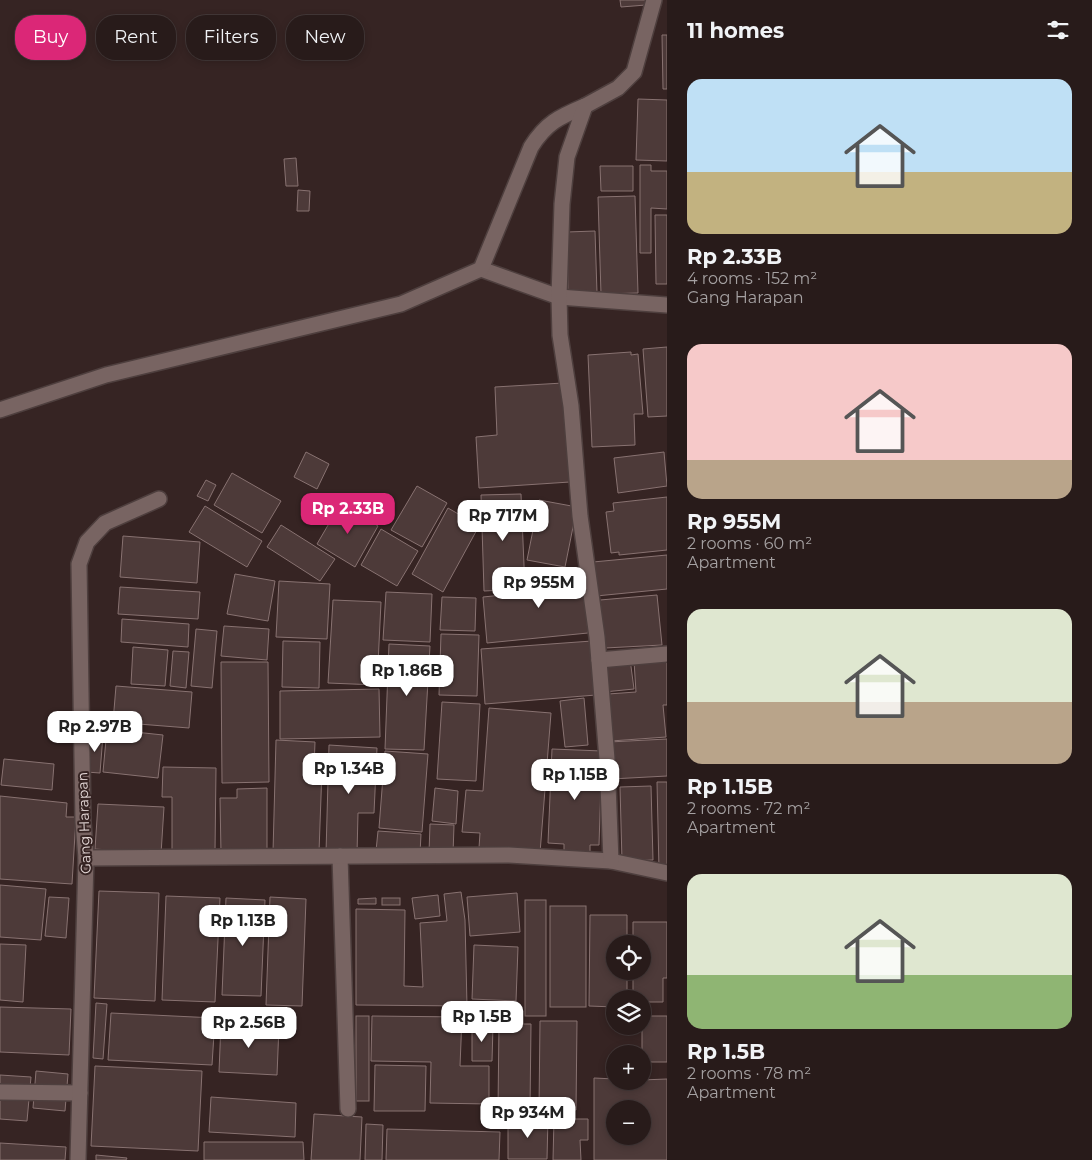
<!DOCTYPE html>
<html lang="en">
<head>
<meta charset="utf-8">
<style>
  body { margin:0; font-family:Montserrat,sans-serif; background:#302423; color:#f1f3f6; height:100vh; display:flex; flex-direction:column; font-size:19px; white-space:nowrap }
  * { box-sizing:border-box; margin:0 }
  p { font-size:16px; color:#a5a1a2 }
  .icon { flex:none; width:28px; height:28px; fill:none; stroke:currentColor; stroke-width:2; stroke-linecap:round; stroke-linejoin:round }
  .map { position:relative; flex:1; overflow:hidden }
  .panel { display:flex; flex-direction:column; background:#281b1a; width:425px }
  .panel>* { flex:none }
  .top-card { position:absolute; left:15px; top:15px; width:475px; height:45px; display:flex; gap:10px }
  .fabs { position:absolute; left:606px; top:935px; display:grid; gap:10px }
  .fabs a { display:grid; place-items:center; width:45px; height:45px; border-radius:50%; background:#281b1a; box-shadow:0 2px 8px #0003,0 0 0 1px #443939; font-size:25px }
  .price { position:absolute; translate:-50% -42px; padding:0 11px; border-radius:10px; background:#fff; color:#222; font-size:16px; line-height:32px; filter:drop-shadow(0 1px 2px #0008) }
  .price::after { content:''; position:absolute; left:50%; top:30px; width:15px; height:11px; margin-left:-8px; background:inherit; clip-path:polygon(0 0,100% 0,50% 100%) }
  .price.selected { background:#db2777; color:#fff }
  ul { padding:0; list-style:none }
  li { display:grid; align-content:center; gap:10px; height:265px; padding:0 20px }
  li span { display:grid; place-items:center; height:155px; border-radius:15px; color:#555 }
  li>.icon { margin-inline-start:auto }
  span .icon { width:90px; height:90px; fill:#fffc; stroke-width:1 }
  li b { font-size:21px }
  h2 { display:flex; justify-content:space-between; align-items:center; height:60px; padding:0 20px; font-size:21px }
  .pill { padding:0 18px; border-radius:20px; background:#281b1a; box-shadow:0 2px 8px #0003,0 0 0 1px #443939; font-size:18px; line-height:45px }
  .pill.selected { background:#db2777; color:#fff }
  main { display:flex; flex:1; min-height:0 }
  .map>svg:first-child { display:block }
  .building { fill:#4d3a39; stroke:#887271; fill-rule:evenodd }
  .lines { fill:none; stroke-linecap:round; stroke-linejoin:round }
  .minor-casing { stroke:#4e3f3e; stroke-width:18 }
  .minor { stroke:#786462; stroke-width:15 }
  .labels { text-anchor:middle; stroke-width:4; stroke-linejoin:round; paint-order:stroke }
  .street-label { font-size:14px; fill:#e8dcdb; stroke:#362423 }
</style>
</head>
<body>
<main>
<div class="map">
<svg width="667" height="1160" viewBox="0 0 667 1160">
  <rect width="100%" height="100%" fill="#362423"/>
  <g class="building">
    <polygon points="620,0 646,0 646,5 621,7"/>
    <polygon points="662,35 667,35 667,89 663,89"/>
    <polygon points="638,99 667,100 667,161 636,160"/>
    <polygon points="296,158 298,186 286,186 284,159"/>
    <polygon points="640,165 651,165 651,171 667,171 667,209 651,208 651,253 640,253"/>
    <polygon points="600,166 633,166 633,191 601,191"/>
    <polygon points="298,190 310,191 309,211 297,211"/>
    <polygon points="635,196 638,293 601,294 598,197"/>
    <polygon points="655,215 667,215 667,284 656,284"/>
    <polygon points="595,231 597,293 568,293 567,232"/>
    <polygon points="667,347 667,416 648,417 643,349"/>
    <polygon points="631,352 631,355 638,354 643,414 634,414 635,445 592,447 588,355"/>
    <polygon points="563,383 570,482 479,488 476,437 497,435 495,387"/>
    <polygon points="306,452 329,464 317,489 294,477"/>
    <polygon points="664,452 667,486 618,493 614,458"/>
    <polygon points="232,473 281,501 262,533 214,505"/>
    <polygon points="206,480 216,485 208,501 197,496"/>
    <polygon points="417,486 447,503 422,547 391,530"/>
    <polygon points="521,494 525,589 484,591 481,495"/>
    <polygon points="667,497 667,550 619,555 619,552 611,553 606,512 614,511 613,503"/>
    <polygon points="539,500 577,507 565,567 527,560"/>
    <polygon points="341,503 378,526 355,567 317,544"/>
    <polygon points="205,506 262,541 247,567 189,532"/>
    <polygon points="448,508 479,526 443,592 412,574"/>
    <polygon points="281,525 335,559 320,581 267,547"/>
    <polygon points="381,529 418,551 397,586 361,565"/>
    <polygon points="123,536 200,542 197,583 120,577"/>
    <polygon points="667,555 667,589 596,596 593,562"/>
    <polygon points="583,569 588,633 487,643 483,597 532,592 530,576"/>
    <polygon points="235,574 275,581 268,621 227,614"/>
    <polygon points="279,581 330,584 327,639 276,637"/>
    <polygon points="120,587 200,592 198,619 118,614"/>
    <polygon points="386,592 432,594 430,642 383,640"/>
    <polygon points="657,595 662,645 605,648 600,600"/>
    <polygon points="442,597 476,598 475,631 440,630"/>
    <polygon points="333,600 381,602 377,685 328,683"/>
    <polygon points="122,619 189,624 188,647 121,642"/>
    <polygon points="224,626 269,629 267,660 221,656"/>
    <polygon points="196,629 217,631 212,688 191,686"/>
    <polygon points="441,634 479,635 477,696 439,695"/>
    <polygon points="283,641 320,642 319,688 282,687"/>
    <polygon points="592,641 596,695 485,704 481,649"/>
    <polygon points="389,644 430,646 424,750 385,749"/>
    <polygon points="133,647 168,650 165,686 131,684"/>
    <polygon points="173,651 189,652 186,688 170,686"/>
    <polygon points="630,659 634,689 604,692 601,661"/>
    <polygon points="667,659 667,705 663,705 666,737 611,741 608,694 636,692 634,661"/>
    <polygon points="221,662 268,662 269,782 222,783"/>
    <polygon points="116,686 192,692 189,728 113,722"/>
    <polygon points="379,689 380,737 280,739 280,691"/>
    <polygon points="584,698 588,745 565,747 560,701"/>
    <polygon points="442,702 480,704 476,781 437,779"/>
    <polygon points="489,708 551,713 540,853 479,848 480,833 462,832 466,790 483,791"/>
    <polygon points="107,729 163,735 158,778 103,772"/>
    <polygon points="90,733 103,735 100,773 86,772"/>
    <polygon points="667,739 667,776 611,779 609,742"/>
    <polygon points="276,740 315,742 314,768 322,769 319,852 273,852"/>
    <polygon points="329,745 377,748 374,813 358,813 357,854 326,853"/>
    <polygon points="552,749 602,751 599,845 590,845 590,858 564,855 564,844 548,843"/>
    <polygon points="385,751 428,754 422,832 379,828"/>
    <polygon points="4,759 54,764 52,790 1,785"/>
    <polygon points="163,767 216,768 215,851 172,850 172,797 162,797"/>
    <polygon points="657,782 667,782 667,870 659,870"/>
    <polygon points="651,786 653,860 622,861 620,787"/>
    <polygon points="267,788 267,853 221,854 220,798 237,798 237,789"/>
    <polygon points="435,788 458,791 456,824 432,821"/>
    <polygon points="0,796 67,803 66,817 76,817 72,884 0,879"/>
    <polygon points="98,804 164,807 161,854 95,849"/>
    <polygon points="430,824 454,825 453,854 429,853"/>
    <polygon points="378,831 421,834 420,854 376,851"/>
    <polygon points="0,885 46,889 41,940 0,937"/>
    <polygon points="99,891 159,893 155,1001 94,998"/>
    <polygon points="461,892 465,920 467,1006 356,1005 356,909 405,910 404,986 423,987 420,923 447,921 444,894"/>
    <polygon points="517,893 520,932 470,936 467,897"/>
    <polygon points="438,895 440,916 415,919 412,898"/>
    <polygon points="166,896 220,898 215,1002 162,1000"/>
    <polygon points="49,897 69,898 66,938 45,936"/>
    <polygon points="270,897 306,899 302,1006 266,1005"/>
    <polygon points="226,898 265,900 261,996 222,995"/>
    <polygon points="376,898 376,904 358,904 358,899"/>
    <rect x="382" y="898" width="18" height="7"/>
    <rect x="525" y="900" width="21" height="116"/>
    <rect x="550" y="906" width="36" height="101"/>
    <polygon points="590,915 627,915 627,944 615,944 615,971 627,971 627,999 615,999 615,1007 589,1006"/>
    <polygon points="633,922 667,922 667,978 663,978 663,1002 642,1002 642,999 633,999 633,971 642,971 642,944 633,944"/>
    <polygon points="0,944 26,945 23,1002 0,1000"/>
    <polygon points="474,945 518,947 516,1001 472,999"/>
    <polygon points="96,1003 107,1004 103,1059 93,1058"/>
    <polygon points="0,1007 71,1009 69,1055 0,1052"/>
    <polygon points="111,1013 215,1018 212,1065 108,1060"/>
    <rect x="356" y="1016" width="13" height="85"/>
    <polygon points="372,1016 462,1017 460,1066 489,1066 489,1104 430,1103 431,1062 371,1061"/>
    <rect x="642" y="1016" width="25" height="46"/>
    <polygon points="540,1021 577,1021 576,1110 539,1109"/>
    <polygon points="221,1023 279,1026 277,1075 219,1072"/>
    <polygon points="499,1024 531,1024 530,1109 498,1109"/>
    <polygon points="472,1026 493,1026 492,1061 472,1061"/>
    <polygon points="375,1065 426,1066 425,1111 374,1111"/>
    <polygon points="95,1066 202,1071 198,1151 91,1146"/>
    <polygon points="36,1071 68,1074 65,1111 33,1108"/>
    <polygon points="0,1075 31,1077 27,1121 0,1119"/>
    <path d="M594,1078L615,1079V1081L667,1079V1160H594ZM615,1109H642V1136H615Z"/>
    <polygon points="211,1097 296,1103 295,1137 209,1132"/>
    <polygon points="314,1114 362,1117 360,1160 311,1160"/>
    <polygon points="548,1118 547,1159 508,1159 508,1119"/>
    <polygon points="554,1119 588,1119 588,1140 580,1140 581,1160 553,1160"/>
    <polygon points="366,1124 383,1125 382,1160 365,1160"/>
    <polygon points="387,1129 500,1132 499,1160 386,1160"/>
    <polygon points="204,1142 303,1142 304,1160 204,1160"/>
    <polygon points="0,1143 66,1147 65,1160 0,1160"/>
    <polygon points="96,1155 127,1158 126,1160 96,1160"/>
  </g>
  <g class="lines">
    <defs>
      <g id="minor">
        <polyline points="481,269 559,297 667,305"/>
        <path d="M0,410L106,375L401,304L481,269L531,147C546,123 559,117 585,106"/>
        <polyline points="599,660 667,654"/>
        <polyline points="340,856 348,1109"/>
        <polyline points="86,858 509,855 611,861 667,873"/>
        <polyline points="611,861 607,759 597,637 580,516 571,406 560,335 559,297 562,204 567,157 585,106 618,88 634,72 654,0"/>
        <polyline points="0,1092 80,1093"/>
        <polyline points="78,1160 86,858 83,822 79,564 87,542 105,523 159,499"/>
      </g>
    </defs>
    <use href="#minor" class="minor-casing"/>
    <use href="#minor" class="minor"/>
  </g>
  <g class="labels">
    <g class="street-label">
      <text transform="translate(84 823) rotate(-92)" y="5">Gang Harapan</text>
    </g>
  </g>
</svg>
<div class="fabs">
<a><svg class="icon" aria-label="locate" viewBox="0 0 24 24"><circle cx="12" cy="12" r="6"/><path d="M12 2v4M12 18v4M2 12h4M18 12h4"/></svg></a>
<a><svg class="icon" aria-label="layers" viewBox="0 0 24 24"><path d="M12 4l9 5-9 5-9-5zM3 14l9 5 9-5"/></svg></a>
<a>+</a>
<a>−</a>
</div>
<b class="price selected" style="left:348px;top:535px">Rp 2.33B</b>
<b class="price" style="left:503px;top:542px">Rp 717M</b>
<b class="price" style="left:539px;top:609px">Rp 955M</b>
<b class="price" style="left:407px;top:697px">Rp 1.86B</b>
<b class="price" style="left:95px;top:753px">Rp 2.97B</b>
<b class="price" style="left:349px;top:795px">Rp 1.34B</b>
<b class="price" style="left:575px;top:801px">Rp 1.15B</b>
<b class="price" style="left:243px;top:947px">Rp 1.13B</b>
<b class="price" style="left:482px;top:1043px">Rp 1.5B</b>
<b class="price" style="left:249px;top:1049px">Rp 2.56B</b>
<b class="price" style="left:528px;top:1139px">Rp 934M</b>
<div class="top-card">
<a class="pill selected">Buy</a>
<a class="pill">Rent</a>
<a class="pill">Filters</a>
<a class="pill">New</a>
</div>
</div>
<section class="panel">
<h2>11 homes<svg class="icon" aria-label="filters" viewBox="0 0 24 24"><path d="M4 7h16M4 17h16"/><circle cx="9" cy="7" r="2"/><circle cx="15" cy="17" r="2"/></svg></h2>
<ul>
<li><span style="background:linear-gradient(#bfe0f5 60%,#c2b280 0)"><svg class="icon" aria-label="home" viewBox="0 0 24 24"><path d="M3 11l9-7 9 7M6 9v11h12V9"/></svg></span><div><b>Rp 2.33B</b><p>4 rooms · 152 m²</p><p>Gang Harapan</p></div></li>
<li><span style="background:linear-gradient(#f6c9c9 75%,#b9a48a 0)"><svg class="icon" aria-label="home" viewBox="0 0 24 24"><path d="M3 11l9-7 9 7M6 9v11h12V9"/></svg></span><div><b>Rp 955M</b><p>2 rooms · 60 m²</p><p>Apartment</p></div></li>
<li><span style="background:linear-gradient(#dfe7d0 60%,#b9a48a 0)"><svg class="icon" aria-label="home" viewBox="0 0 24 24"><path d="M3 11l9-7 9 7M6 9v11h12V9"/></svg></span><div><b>Rp 1.15B</b><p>2 rooms · 72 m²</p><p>Apartment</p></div></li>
<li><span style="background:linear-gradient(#dfe7d0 65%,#8fb573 0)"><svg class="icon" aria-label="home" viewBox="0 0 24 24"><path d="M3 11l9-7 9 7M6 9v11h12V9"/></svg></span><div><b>Rp 1.5B</b><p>2 rooms · 78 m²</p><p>Apartment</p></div></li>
</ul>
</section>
</main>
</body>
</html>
